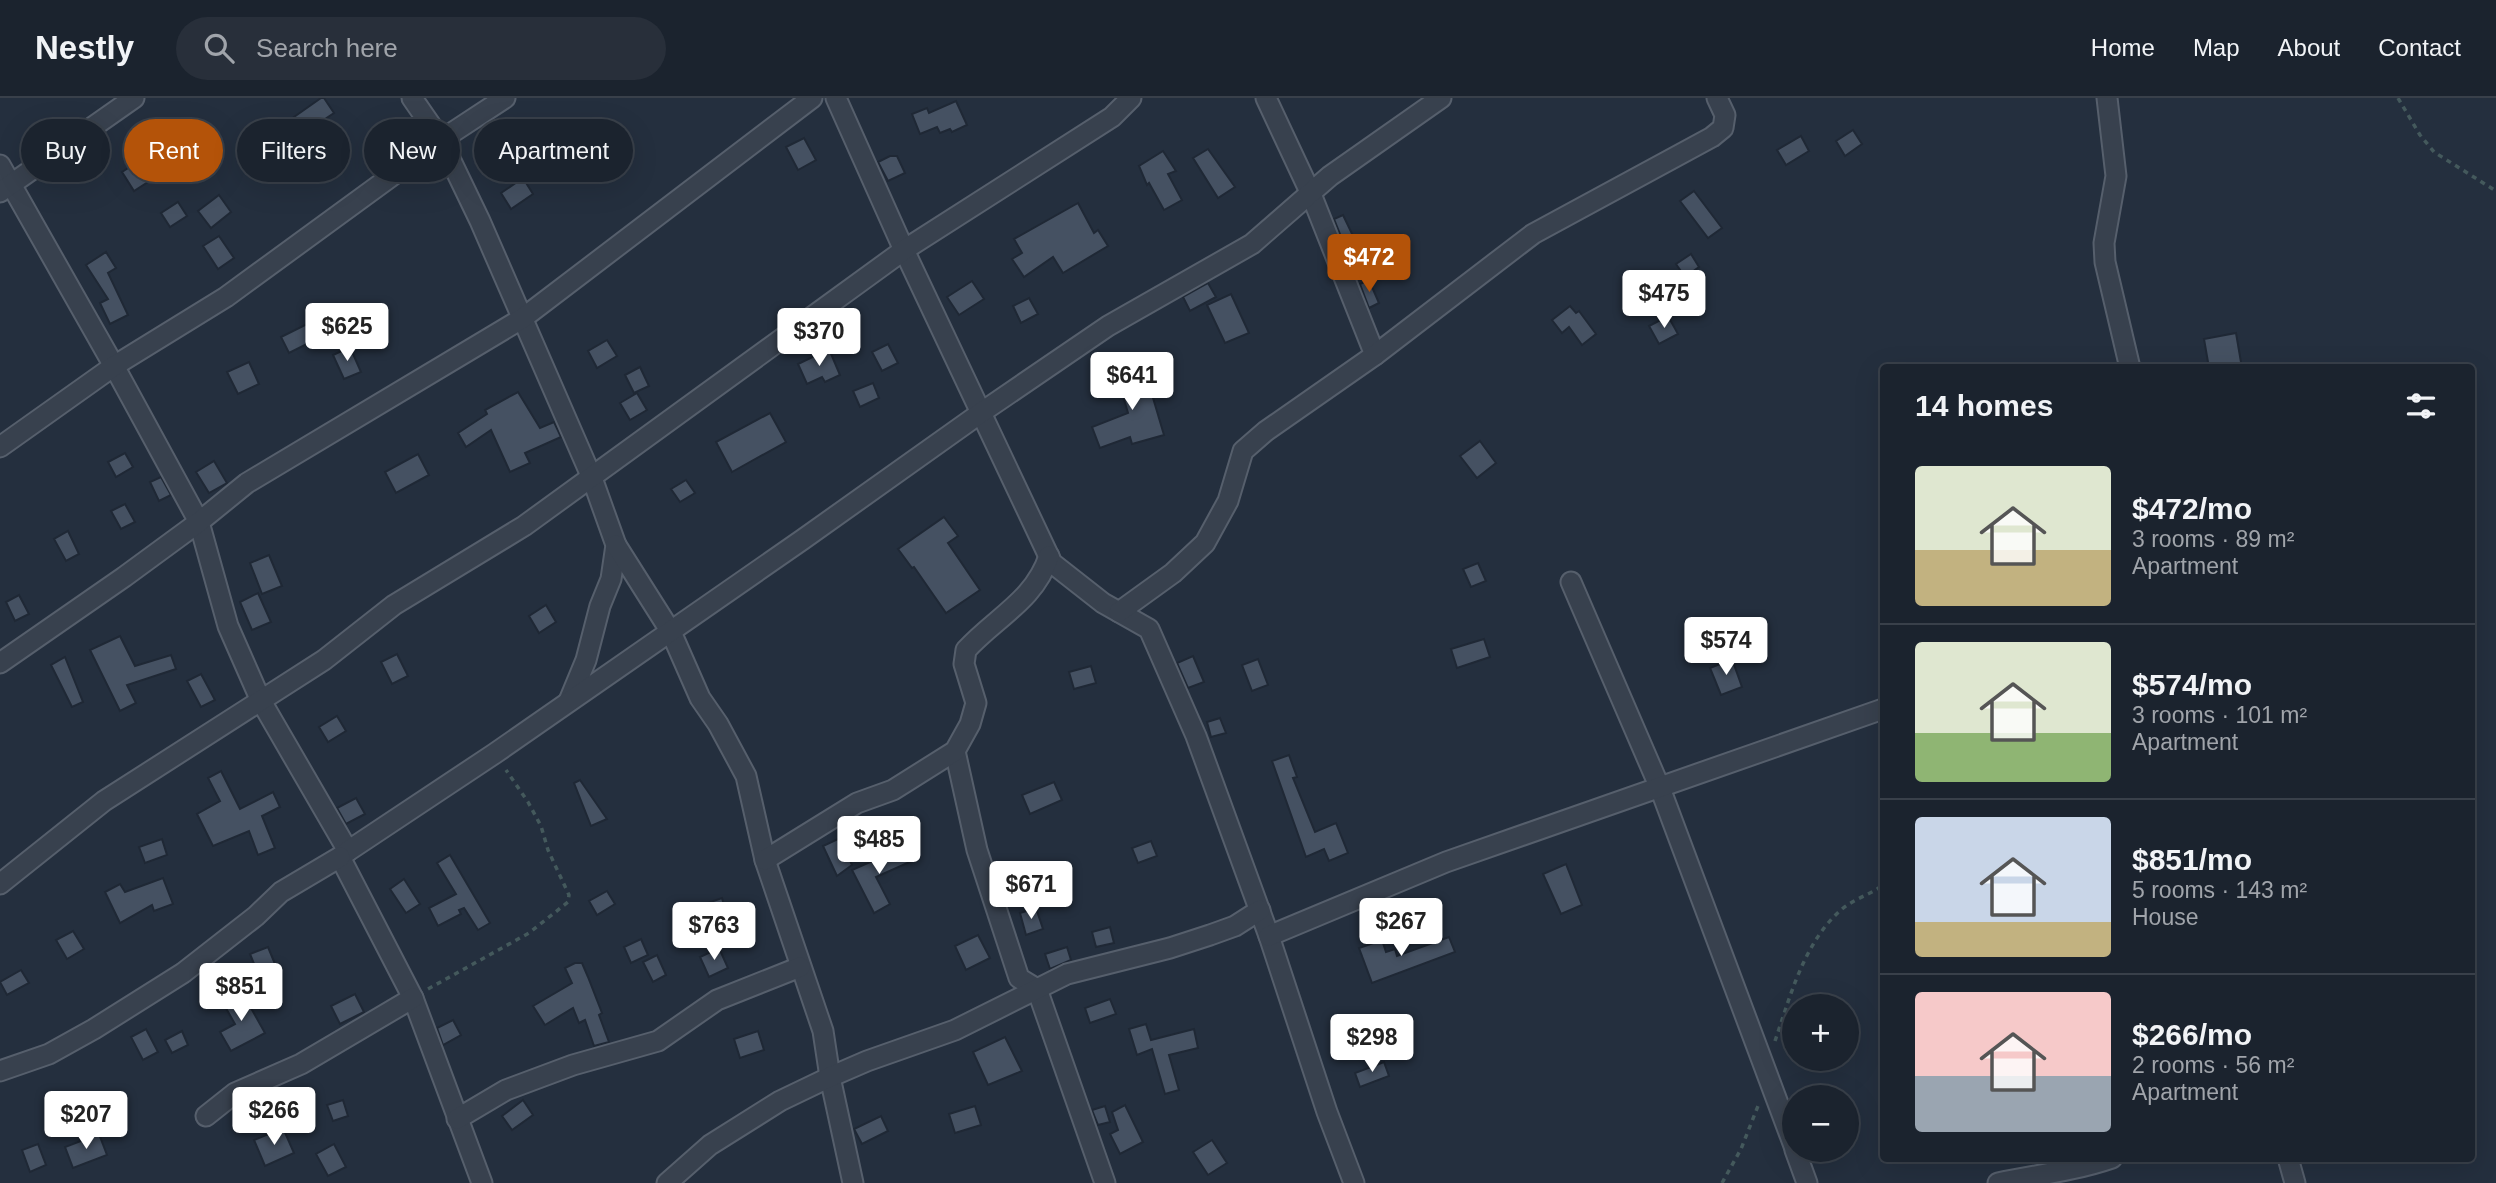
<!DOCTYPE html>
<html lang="en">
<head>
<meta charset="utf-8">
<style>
  body { margin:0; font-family:Helvetica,sans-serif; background:#282f3a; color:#f1f3f6; height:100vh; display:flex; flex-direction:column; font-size:26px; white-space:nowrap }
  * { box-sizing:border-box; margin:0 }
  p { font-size:23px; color:#a0a4aa }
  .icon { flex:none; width:38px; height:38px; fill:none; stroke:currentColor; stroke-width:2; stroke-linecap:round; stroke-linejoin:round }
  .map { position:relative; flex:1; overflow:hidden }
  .panel { position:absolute; left:1880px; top:266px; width:595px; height:798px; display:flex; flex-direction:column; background:#1b232e; border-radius:7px; box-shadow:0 7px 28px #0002,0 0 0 2px #39404a }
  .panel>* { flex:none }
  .banner { position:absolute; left:21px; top:21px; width:665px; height:63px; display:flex; gap:14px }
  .controls { position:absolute; left:1782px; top:896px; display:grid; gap:14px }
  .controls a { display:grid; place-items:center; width:77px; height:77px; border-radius:50%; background:#1b232e; box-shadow:0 7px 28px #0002,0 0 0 2px #39404a; font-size:35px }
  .price { position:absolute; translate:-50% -60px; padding:0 16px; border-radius:7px; background:#fff; color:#222; font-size:23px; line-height:46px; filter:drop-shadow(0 2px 4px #0008) }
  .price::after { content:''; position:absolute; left:50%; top:42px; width:21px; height:16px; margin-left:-10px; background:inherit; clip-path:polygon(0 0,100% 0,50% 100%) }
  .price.active { background:#b45309; color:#fff }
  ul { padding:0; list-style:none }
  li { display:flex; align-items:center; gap:21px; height:175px; padding:0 35px }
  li+li { border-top:2px solid #39404a }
  li span { display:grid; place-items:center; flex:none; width:196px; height:140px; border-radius:7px; color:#555 }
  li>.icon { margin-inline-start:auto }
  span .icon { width:84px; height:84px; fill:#fffc; stroke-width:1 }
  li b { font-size:30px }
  h2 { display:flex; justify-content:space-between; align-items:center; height:84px; padding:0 35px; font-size:30px }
  .tag { padding:0 24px; border-radius:32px; background:#1b232e; box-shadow:0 7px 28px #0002,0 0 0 2px #39404a; font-size:24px; line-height:63px }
  .tag.active { background:#b45309; color:#fff }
  header { display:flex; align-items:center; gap:42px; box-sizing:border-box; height:98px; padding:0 35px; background:#1b232e; border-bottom:2px solid #39404a }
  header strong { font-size:33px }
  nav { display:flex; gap:38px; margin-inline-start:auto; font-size:24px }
  .search { width:490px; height:63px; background:#282f3a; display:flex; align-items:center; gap:18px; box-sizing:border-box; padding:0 24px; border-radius:38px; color:#a0a4aa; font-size:26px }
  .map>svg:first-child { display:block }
  .building { fill:#455162; stroke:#1f2835; stroke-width:2 }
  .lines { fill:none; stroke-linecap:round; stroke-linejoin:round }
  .minor-casing { stroke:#565f6c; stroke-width:23 }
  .path { stroke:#44595c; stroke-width:3.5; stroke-dasharray:5 5; stroke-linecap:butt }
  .minor { stroke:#38414e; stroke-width:19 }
</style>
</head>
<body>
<header>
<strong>Nestly</strong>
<div class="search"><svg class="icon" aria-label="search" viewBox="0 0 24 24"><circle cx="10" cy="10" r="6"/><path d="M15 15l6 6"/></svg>Search here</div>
<nav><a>Home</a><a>Map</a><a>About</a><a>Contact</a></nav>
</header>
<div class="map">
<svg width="2496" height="1085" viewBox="0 0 2496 1085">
  <rect width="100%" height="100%" fill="#242f3e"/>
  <g class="building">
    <polygon points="321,0 324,0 334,15 304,35 294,19"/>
    <polygon points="956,3 967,27 952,34 950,31 940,35 937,29 920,36 912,16 927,10 929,15"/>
    <polygon points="1853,32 1862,46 1845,58 1836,43"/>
    <polygon points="1801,38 1809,53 1786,67 1777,52"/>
    <polygon points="804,40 816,62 798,72 786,49"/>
    <polygon points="1208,51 1235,89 1218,100 1193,60"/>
    <polygon points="1163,53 1176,73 1168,76 1182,102 1164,112 1149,85 1147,87 1139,68"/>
    <polygon points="890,58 897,58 905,75 888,83 878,64"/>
    <polygon points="139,63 151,82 134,93 122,74"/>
    <polygon points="523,80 533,96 511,111 501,95"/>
    <polygon points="1694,93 1722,130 1708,140 1680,103"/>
    <polygon points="219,97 231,114 211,130 198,113"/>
    <polygon points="178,104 187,118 170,129 161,115"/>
    <polygon points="1078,105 1094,135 1098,132 1108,148 1063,175 1053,159 1024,179 1012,161 1022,155 1014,141"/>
    <polygon points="1343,117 1355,142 1344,146 1334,121"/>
    <polygon points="219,138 234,160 218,171 203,148"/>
    <polygon points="106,154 116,170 108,175 128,217 110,226 100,205 108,201 86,167"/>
    <polygon points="1691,156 1699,169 1685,179 1676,166"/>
    <polygon points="1369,182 1379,205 1369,210 1360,186"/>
    <polygon points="972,183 984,201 959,217 947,199"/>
    <polygon points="1208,185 1216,199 1190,213 1183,199"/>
    <polygon points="1231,196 1249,235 1225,245 1207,207"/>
    <polygon points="1029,200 1038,216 1021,225 1013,208"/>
    <polygon points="1570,208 1576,215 1579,213 1596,236 1582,247 1569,229 1562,235 1552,222"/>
    <polygon points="1668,218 1678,236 1659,246 1649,228"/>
    <polygon points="307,226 315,242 289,255 281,239"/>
    <polygon points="2236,235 2242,270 2209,270 2204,241"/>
    <polygon points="607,242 617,258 597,270 588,253"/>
    <polygon points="888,246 898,265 882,273 872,254"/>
    <polygon points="350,249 361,274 344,281 333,257"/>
    <polygon points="829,251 840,277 825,284 822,279 807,286 798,266"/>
    <polygon points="249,264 259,286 238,296 227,274"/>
    <polygon points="1143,266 1164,337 1132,346 1130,339 1100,350 1092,329 1128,315 1116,274"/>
    <polygon points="640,269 649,288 634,295 625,277"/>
    <polygon points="873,285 879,300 860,309 853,293"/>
    <polygon points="518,294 540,330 554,324 561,339 525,355 530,365 510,374 491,332 466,349 458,335 487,316 485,312"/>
    <polygon points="637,295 647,312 630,322 620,305"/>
    <polygon points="770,315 786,344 732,374 716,344"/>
    <polygon points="1480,343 1496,365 1477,380 1460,358"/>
    <polygon points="125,355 133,369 116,379 108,364"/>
    <polygon points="418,356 429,377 396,395 385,374"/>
    <polygon points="214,363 227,385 209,395 196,374"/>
    <polygon points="161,379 171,397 159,403 150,384"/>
    <polygon points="686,382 695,395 680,404 671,391"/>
    <polygon points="125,406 135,424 121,431 111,413"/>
    <polygon points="944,419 958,438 948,445 980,492 946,515 914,469 912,470 898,451"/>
    <polygon points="68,433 79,456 66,463 54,441"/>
    <polygon points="269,457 282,488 262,496 250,465"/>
    <polygon points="1478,465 1486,483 1471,489 1463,471"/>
    <polygon points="258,495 271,524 252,532 240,504"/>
    <polygon points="19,497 29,516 15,523 6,504"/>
    <polygon points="546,507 556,524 539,535 529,518"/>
    <polygon points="120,538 135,568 171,557 176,571 127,587 136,605 120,613 90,552"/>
    <polygon points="1484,541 1490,559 1457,570 1451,551"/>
    <polygon points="397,556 408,578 392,586 381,564"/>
    <polygon points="1193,558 1204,584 1188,590 1177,565"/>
    <polygon points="65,559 83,604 72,609 51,567"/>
    <polygon points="1258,561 1268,587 1252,593 1242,567"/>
    <polygon points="1732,561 1742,589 1721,597 1710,570"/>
    <polygon points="1091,568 1096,585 1074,591 1069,574"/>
    <polygon points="201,576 215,602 201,609 187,583"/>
    <polygon points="337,618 346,633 328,644 319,629"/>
    <polygon points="1220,620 1226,635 1211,639 1207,624"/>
    <polygon points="1289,657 1297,679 1293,680 1315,734 1336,725 1348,755 1329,763 1324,751 1306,759 1272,663"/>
    <polygon points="221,673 240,711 273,694 280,709 262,718 275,750 258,757 249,733 213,748 197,716 220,703 208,680"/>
    <polygon points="580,682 607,721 591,728 574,685"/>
    <polygon points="1054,684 1062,702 1030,716 1022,697"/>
    <polygon points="356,700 365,716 346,726 337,710"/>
    <polygon points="840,740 852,767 837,778 823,748"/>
    <polygon points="162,741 167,757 145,765 139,749"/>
    <polygon points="1151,743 1157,758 1138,765 1132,750"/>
    <polygon points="906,748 912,763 876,779 890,806 874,815 852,772"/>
    <polygon points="450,757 490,825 478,832 464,810 459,812 461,816 438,828 429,810 456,796 437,765"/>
    <polygon points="1566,766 1582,807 1561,816 1543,776"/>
    <polygon points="163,780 173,806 154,813 152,807 120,825 105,794 120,786 125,794"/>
    <polygon points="404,781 420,806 406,815 390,791"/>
    <polygon points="607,793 615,806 597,817 589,803"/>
    <polygon points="722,800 728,821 703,830 696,809"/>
    <polygon points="1036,810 1043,831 1026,837 1020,815"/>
    <polygon points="1110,829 1114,845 1096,849 1092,834"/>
    <polygon points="73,833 84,851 67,861 56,842"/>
    <polygon points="978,837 990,860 966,872 955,848"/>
    <polygon points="1449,839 1455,854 1372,885 1359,850 1382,842 1386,854 1395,851 1397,858"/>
    <polygon points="641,841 648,857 631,865 624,849"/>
    <polygon points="268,849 275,866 257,873 250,856"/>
    <polygon points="1067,849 1071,862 1050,871 1045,856"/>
    <polygon points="719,850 728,870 709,879 700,859"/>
    <polygon points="657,857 666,877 653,884 643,864"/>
    <polygon points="575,865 582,865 588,879 602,915 599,917 609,944 594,948 585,922 579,925 573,910 545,927 533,908 572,885 565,870"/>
    <polygon points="21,872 29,885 7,897 0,884"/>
    <polygon points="242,894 265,935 231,953 220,934 235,926 223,905"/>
    <polygon points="355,896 364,914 340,926 331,908"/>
    <polygon points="1110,901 1116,916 1090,925 1085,910"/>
    <polygon points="453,922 461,937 443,947 437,930"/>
    <polygon points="1146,926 1151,942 1194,931 1198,950 1169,957 1179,992 1165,996 1152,951 1137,957 1129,931"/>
    <polygon points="146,931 158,954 143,962 131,939"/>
    <polygon points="182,933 188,947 172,955 165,942"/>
    <polygon points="758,933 764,952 740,960 734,941"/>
    <polygon points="1005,939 1022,973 988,987 973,954"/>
    <polygon points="1384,964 1389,978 1360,989 1355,975"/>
    <polygon points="343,1002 348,1018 333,1023 327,1007"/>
    <polygon points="523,1002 533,1017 512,1032 502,1018"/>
    <polygon points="1125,1007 1143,1044 1120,1056 1110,1036 1118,1032 1112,1014"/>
    <polygon points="975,1008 981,1027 955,1035 949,1016"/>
    <polygon points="1105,1008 1110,1024 1098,1027 1092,1012"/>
    <polygon points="881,1018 888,1033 862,1046 854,1031"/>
    <polygon points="283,1030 294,1055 265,1068 254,1042"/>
    <polygon points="99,1036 107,1057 73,1070 65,1049"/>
    <polygon points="1212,1042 1227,1065 1208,1077 1193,1054"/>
    <polygon points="38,1046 46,1067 30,1074 22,1052"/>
    <polygon points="334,1046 346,1069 328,1078 316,1056"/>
  </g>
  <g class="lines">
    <defs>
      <g id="minor">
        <polyline points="412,0 441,42 480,123 592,380 616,447 611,481 600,508 586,562 569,603"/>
        <polyline points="836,0 904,152 1052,465 1103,505 1149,531 1196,638 1269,838 1327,1014 1354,1085"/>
        <polyline points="1266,0 1311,96 1375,257"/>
        <polyline points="2107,0 2116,78 2104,145 2105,164 2130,270"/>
        <polyline points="0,67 114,268 199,424 228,528 261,603 348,753 340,759 413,900 482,1085"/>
        <polyline points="0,94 134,0"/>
        <polyline points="0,349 114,268 226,199 441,42 505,0"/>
        <polyline points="616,447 671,534 700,600 718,626 746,678 765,762 823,933 830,979 853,1085"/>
        <polyline points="1571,484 1660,690 1794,1048"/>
        <polyline points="1119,514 1173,475 1205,445 1228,403 1243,353 1266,333 1375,257 1533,136 1712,39 1723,30 1725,17 1717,0"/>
        <polyline points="0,565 124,479 199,424 247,385 523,220 812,0"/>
        <polyline points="955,653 977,752 1019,880 1037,891 1105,1085"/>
        <polyline points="348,753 494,656 802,442 982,314 1108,228 1252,146 1330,78 1441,0"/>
        <path d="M765,762L857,705L893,692L955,653L970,626L976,605L964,566L966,552C995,520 1035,502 1049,458"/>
        <polyline points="0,786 104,703 324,562 394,507 524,428 904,152 1112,19 1131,0"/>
        <polyline points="1269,838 1446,764 1883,611"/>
        <polyline points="0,973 49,956 94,931 183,875 256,818 281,794 340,759"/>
        <polyline points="206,1018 235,995 301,966 413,900"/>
        <polyline points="457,1021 506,992 573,967 658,943 717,902 800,869"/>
        <polyline points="1795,1052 1807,1085"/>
        <polyline points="2288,1060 2295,1085"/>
        <polyline points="667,1085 710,1047 780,1003 830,979 867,963 955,932 1067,876 1170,850 1210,837 1235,828 1260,812"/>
        <path d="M1998,1085C2036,1077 2074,1073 2112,1060"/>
      </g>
    </defs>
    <use href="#minor" class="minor-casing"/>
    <g class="path">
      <polyline points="2398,0 2420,37 2434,54 2496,93"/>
      <polyline points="428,891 529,835 568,804 569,797 548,752 541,728 528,704 506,672"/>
      <path d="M1775,943C1790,899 1804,844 1841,812C1853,801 1870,797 1883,787"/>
      <polyline points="1722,1085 1741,1051 1758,1008"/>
    </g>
    <use href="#minor" class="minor"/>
  </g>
</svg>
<div class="controls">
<a>+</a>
<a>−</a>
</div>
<b class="price active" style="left:1369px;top:196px">$472</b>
<b class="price" style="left:1664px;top:232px">$475</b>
<b class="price" style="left:347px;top:265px">$625</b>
<b class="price" style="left:819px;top:270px">$370</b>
<b class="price" style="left:1132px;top:314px">$641</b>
<b class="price" style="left:1726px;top:579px">$574</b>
<b class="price" style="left:879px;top:778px">$485</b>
<b class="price" style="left:1031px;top:823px">$671</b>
<b class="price" style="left:1401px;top:860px">$267</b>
<b class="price" style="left:714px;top:864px">$763</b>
<b class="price" style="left:241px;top:925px">$851</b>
<b class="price" style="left:1372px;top:976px">$298</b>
<b class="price" style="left:274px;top:1049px">$266</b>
<b class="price" style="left:86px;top:1053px">$207</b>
<div class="banner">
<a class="tag">Buy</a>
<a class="tag active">Rent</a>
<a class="tag">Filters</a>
<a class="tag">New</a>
<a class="tag">Apartment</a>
</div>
<section class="panel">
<h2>14 homes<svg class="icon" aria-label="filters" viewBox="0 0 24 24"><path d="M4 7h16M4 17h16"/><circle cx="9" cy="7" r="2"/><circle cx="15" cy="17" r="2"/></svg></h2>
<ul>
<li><span style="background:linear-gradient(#dfe7d0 60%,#c2b280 0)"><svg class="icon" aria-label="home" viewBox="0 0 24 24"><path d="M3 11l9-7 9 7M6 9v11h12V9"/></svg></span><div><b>$472/mo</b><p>3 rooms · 89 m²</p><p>Apartment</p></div></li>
<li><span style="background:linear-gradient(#dfe7d0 65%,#8fb573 0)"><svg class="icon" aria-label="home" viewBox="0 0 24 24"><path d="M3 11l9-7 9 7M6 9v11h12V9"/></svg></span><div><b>$574/mo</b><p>3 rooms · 101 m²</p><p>Apartment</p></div></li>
<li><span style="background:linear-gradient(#c9d6e8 75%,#c2b280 0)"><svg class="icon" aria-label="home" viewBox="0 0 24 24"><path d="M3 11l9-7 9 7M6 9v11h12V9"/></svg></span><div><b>$851/mo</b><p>5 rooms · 143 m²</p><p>House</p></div></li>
<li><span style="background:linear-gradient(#f6c9c9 60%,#9aa5b1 0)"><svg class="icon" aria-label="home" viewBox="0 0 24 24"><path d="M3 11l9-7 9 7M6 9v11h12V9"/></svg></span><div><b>$266/mo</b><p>2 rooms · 56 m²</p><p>Apartment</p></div></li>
</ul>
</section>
</div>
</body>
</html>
